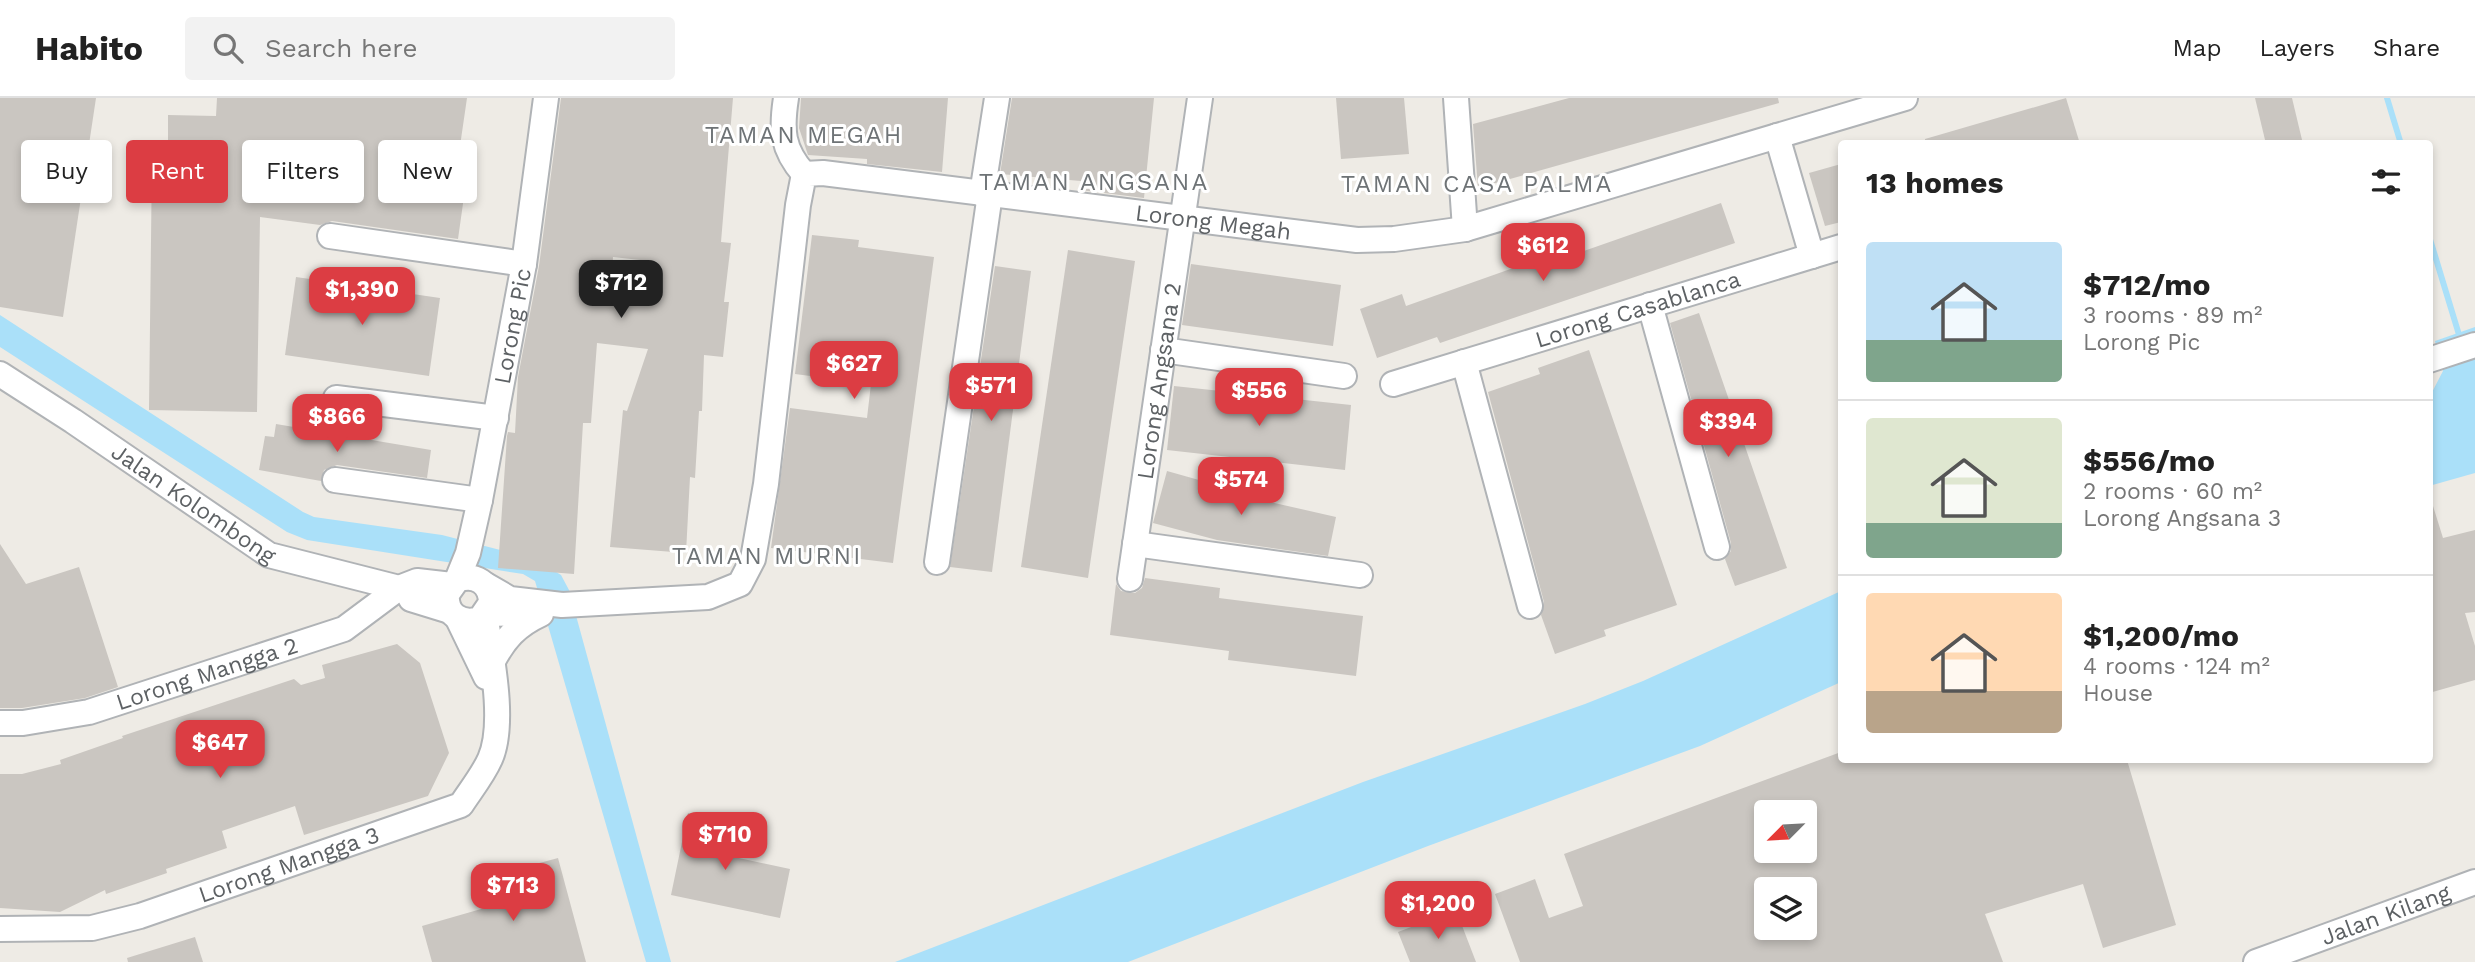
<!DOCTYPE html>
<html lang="en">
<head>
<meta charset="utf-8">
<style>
  body { margin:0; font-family:"Work Sans",sans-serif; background:#f2f2f2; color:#222; height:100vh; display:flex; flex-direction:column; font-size:26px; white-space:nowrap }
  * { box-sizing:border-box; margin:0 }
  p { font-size:23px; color:#767676 }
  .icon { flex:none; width:38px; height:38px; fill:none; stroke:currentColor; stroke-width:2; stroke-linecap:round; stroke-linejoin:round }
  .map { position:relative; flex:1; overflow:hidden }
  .panel { position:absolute; left:1838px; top:42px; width:595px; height:623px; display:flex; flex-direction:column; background:#fff; border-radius:7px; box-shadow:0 4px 10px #0003 }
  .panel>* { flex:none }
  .top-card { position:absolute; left:21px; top:42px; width:665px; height:63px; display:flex; gap:14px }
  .needle { width:46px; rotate:246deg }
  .fabs { position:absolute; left:1754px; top:702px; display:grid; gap:14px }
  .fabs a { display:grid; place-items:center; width:63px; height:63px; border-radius:7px; background:#fff; box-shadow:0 4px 10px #0003; font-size:35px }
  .price { position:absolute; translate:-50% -60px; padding:0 16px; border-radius:14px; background:#dc3d43; color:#fff; font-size:23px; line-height:46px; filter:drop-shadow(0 2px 4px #0008) }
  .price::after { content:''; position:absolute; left:50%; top:42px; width:21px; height:16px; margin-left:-10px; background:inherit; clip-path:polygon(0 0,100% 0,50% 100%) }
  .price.on { background:#222; color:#fff }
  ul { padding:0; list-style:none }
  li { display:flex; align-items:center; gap:21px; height:175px; padding:0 28px }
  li+li { border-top:2px solid #e0e0e0 }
  li span { display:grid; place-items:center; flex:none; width:196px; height:140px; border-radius:7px; color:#555 }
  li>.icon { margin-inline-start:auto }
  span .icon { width:84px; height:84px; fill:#fffc; stroke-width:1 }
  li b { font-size:30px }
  h2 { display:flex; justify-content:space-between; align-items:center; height:84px; padding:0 28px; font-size:30px }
  .tag { padding:0 24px; border-radius:7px; background:#fff; box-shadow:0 4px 10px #0003; font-size:24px; line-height:63px }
  .tag.on { background:#dc3d43; color:#fff }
  header { display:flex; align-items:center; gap:42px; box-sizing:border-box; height:98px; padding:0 35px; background:#fff; border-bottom:2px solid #e0e0e0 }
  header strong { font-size:33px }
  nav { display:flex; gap:38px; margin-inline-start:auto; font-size:24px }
  .search { width:490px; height:63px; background:#f2f2f2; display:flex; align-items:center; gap:18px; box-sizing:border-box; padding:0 24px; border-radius:7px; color:#767676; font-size:26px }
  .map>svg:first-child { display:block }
  .water { fill:#aae0f9 }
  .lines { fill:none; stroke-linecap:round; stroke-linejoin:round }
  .stream { stroke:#aae0f9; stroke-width:6 }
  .building { fill:#cac6c1; fill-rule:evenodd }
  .minor-casing { stroke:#b0b3b6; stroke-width:28 }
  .minor { stroke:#fff; stroke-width:24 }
  .labels { text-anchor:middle; stroke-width:6; stroke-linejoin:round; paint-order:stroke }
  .street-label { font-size:23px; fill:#5d6164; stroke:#fff }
  .neighbourhood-label { font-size:24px; letter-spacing:2px; fill:#6e7376; stroke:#fff }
</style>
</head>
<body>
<header>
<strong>Habito</strong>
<div class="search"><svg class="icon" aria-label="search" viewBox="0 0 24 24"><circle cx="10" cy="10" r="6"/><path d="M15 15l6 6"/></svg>Search here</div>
<nav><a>Map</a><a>Layers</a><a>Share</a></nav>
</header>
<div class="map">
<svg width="2475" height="864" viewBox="0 0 2475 864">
  <rect width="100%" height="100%" fill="#eeebe5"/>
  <g class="water">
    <polygon points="0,217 303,414 314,419 442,437 535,461 561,477 569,492 671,864 646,864 535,483 523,476 307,442 287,434 0,249"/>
    <polygon points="2475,229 2475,375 2429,388 2429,300 2443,273 2435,243"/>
    <polygon points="1841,493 1841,584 1700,648 1428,748 1128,864 895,864 1363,684 1585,606 1643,583"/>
  </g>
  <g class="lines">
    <g class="stream">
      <polyline points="2387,0 2401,46"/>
      <polyline points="2429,138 2460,240"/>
    </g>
  </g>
  <g class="building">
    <polygon points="0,0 96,0 63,219 0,209"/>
    <polygon points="217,0 467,0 460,48 471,49 458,141 332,123 320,127 260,119 257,314 149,312 152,59 168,59 168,17 216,18"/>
    <path d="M561,0H733L721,144L731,145L724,204H729L723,259L704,257L702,313H699L695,380L690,379L686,455L610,449L623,312L627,313L648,251L597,245L591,325H583L574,476L498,470L507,338L508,334L515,335L518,279L539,168ZM613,159L658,164L654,196L611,192Z"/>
    <polygon points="801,0 948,0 942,74 867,66 867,61 808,57 799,30"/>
    <polygon points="1012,0 1154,0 1144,100 1080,92 1081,83 1000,76"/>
    <polygon points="1336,0 1404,0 1409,56 1341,61"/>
    <polygon points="1569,0 1778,0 1779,5 1478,90 1473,26"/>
    <polygon points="2066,0 2080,46 1925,46 1925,41"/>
    <polygon points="2255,0 2292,0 2303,46 2266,46"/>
    <polygon points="1841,66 1841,124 1825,128 1809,75"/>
    <polygon points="1721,105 1735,145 1440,245 1437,239 1377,260 1360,211 1402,196 1406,208 1578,147 1581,154"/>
    <polygon points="812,137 859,142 858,149 934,159 893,465 771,450 790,310 867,320 871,286 795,276"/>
    <polygon points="1068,152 1135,163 1088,480 1021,469"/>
    <polygon points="1191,166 1341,187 1333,248 1182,227"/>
    <polygon points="995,168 1031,173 992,474 950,469"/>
    <polygon points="296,179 440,200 429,278 285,257"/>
    <polygon points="1699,215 1787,470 1735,488 1725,461 1731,453 1731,445 1670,225"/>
    <polygon points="1589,252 1677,507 1604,532 1606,538 1555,556 1541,517 1544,504 1488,294 1540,276 1538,270"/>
    <polygon points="1174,288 1351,307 1345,372 1167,352"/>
    <polygon points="276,326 431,352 427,380 337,367 324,372 321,383 259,372 265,338 274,339"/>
    <polygon points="1167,373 1245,395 1244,398 1336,419 1328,458 1217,442 1153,425"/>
    <polygon points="2433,408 2443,440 2475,432 2475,514 2465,515 2475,548 2475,582 2429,595 2429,409"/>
    <polygon points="0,446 26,486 79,469 118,589 85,600 22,610 0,610"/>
    <polygon points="1145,480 1220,490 1219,500 1363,518 1356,578 1228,562 1229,553 1110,537 1116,486 1121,493 1135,495 1142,490"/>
    <polygon points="397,546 420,565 449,655 428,698 304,737 295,708 222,733 227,750 166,771 167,775 106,796 105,792 60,814 0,810 0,676 22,676 61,666 60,662 123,640 122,638 294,581 301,587 325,580 322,567"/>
    <path d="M1841,654V662H2127L2176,827L2103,850L2083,786L1985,816L2003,864H1520L1495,796L1535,781L1549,820L1583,808L1564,756ZM1766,714H1804V752H1766ZM1766,791H1804V830H1766Z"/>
    <polygon points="688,715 732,724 725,757 790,771 780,820 671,797"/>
    <polygon points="558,760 586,864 432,864 422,828 495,807 487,779"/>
    <polygon points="1456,812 1476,864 1410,864 1398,834"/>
    <polygon points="195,839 203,864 128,864 127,860"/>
  </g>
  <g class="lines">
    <defs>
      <g id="minor">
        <path d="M786,0C781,32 782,51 804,76"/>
        <polyline points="1456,0 1465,131"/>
        <polyline points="1777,38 1812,158"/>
        <polyline points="982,96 997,0"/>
        <polyline points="330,138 524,166"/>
        <polyline points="1650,207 1717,449"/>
        <polyline points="1163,252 1344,278"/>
        <polyline points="2429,262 2475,247"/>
        <polyline points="1464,264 1530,508"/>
        <path id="s1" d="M0,276L73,323L269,457L399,490L417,483L452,487"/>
        <path id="s2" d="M1393,286L1841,149"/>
        <polyline points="336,300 496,320"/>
        <polyline points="335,382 480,402"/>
        <polyline points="1135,446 1360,477"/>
        <polyline points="937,464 990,96"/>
        <path id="s3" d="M1130,481L1200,0"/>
        <path id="s4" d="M457,482C475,475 491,485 491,505L480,521C461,527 445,516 447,496L457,482L468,455L480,402L524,166L546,0"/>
        <path id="s5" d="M486,487L510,501L562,507L708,499L740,486L753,461L766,386L798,107L804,76L823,75L1357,142L1394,141L1465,131L1905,0"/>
        <polyline points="405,490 411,501 450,513"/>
        <polyline points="458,521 486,579"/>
        <path d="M492,565C504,541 517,527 541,516"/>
        <path id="s6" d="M0,625H23L89,614L344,531L399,490"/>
        <path id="s7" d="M0,831L92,830L140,818L461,707C470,693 483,677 490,661C506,625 491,556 485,516L536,515"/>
        <path id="s8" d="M2256,864L2475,784"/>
      </g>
    </defs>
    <use href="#minor" class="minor-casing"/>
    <use href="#minor" class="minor"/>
  </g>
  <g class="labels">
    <g class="street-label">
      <text dy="8" stroke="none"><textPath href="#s5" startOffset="1090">Lorong Megah</textPath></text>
      <text dy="8" stroke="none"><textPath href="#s2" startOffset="256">Lorong Casablanca</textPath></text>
      <text dy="8" stroke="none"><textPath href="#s4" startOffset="397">Lorong Pic</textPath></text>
      <text dy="8" stroke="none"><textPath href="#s3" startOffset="200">Lorong Angsana 2</textPath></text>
      <text dy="8" stroke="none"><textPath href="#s1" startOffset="233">Jalan Kolombong</textPath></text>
      <text dy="8" stroke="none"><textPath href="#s6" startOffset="214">Lorong Mangga 2</textPath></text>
      <text dy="8" stroke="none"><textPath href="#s7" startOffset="299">Lorong Mangga 3</textPath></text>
      <text dy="8" stroke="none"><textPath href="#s8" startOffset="138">Jalan Kilang</textPath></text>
    </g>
    <g class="neighbourhood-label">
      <text x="804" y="45">TAMAN MEGAH</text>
      <text x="1094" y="92">TAMAN ANGSANA</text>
      <text x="1477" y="94">TAMAN CASA PALMA</text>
      <text x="767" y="466">TAMAN MURNI</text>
    </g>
  </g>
</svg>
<div class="fabs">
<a><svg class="needle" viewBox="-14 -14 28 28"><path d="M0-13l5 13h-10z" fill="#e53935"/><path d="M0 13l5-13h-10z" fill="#767676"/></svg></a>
<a><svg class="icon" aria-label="layers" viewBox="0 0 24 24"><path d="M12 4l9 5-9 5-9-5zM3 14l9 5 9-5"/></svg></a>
</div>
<b class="price" style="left:1543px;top:185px">$612</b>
<b class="price on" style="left:621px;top:222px">$712</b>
<b class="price" style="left:362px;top:229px">$1,390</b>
<b class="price" style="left:854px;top:303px">$627</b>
<b class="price" style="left:991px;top:325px">$571</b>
<b class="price" style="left:1259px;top:330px">$556</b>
<b class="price" style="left:337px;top:356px">$866</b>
<b class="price" style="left:1728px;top:361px">$394</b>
<b class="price" style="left:1241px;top:419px">$574</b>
<b class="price" style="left:220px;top:682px">$647</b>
<b class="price" style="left:725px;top:774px">$710</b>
<b class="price" style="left:513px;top:825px">$713</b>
<b class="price" style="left:1438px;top:843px">$1,200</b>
<div class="top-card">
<a class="tag">Buy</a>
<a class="tag on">Rent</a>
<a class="tag">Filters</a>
<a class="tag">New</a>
</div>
<section class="panel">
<h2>13 homes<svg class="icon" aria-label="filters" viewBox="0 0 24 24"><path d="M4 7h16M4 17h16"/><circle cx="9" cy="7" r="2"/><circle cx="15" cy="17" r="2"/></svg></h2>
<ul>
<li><span style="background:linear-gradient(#bfe0f5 70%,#7fa58c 0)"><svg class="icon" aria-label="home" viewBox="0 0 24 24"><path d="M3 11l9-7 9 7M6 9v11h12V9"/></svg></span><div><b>$712/mo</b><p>3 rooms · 89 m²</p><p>Lorong Pic</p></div></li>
<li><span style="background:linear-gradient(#dfe7d0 75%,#7fa58c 0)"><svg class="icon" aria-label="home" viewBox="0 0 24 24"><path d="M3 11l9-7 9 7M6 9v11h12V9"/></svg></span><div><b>$556/mo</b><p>2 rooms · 60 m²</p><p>Lorong Angsana 3</p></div></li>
<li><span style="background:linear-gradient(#ffd9b3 70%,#b9a48a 0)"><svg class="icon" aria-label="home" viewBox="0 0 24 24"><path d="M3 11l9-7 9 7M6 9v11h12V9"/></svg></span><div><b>$1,200/mo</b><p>4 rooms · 124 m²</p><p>House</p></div></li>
</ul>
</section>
</div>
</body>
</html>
